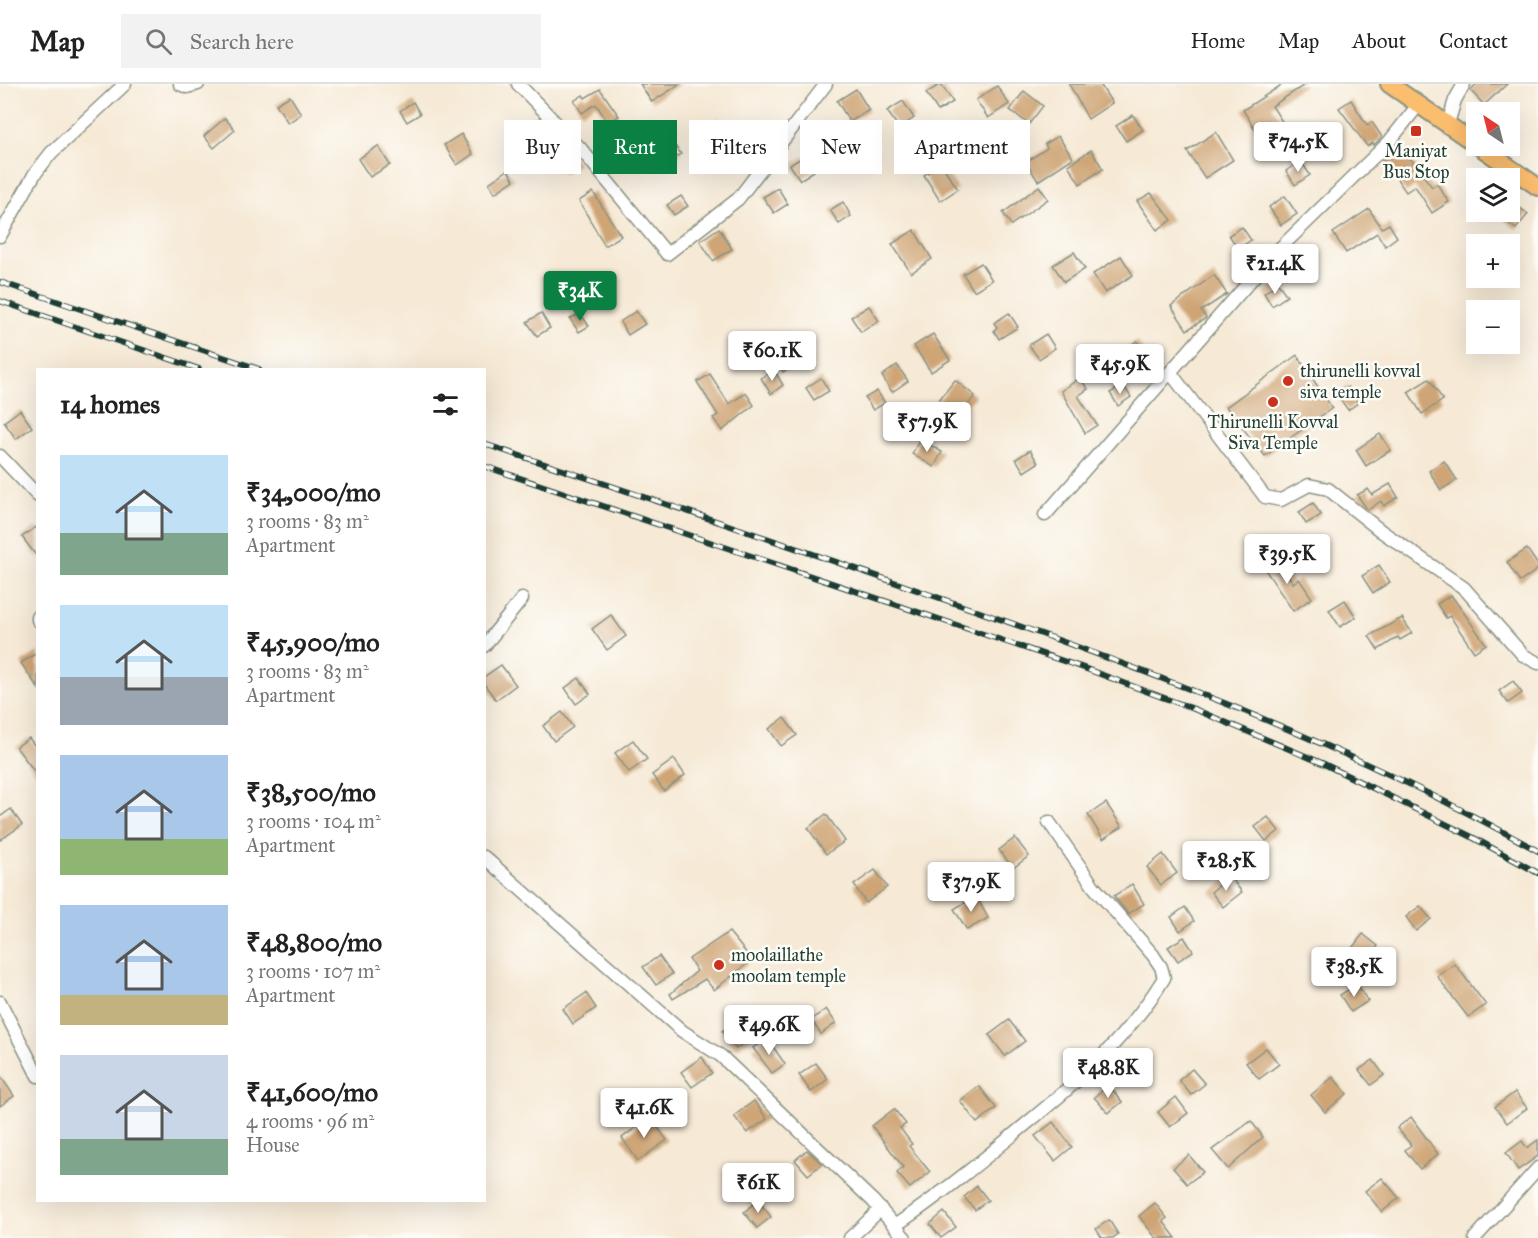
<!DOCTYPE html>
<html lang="en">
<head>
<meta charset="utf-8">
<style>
  body { margin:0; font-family:"IM FELL Great Primer",serif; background:#f2f2f2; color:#222; height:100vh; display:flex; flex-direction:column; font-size:22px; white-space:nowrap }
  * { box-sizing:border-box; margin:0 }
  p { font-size:20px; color:#767676 }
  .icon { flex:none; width:33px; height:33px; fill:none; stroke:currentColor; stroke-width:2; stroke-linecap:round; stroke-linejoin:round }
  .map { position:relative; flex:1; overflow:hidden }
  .sheet { position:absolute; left:36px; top:284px; width:450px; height:834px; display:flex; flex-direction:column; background:#fff; border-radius:0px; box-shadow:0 6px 24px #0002 }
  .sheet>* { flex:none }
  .hud { position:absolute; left:504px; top:36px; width:570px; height:54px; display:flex; gap:12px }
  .needle { width:39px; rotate:325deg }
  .fabs { position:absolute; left:1466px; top:18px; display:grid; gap:12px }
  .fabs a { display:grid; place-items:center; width:54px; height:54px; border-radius:0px; background:#fff; box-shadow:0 6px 24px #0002; font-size:30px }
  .price { position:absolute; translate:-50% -51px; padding:0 14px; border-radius:6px; background:#fff; color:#222; font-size:20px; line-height:39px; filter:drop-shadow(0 2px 3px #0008) }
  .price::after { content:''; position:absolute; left:50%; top:36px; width:18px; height:14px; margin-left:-9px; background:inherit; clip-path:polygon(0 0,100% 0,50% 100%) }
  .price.active { background:#0b8043; color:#fff }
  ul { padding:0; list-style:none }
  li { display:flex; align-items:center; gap:18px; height:150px; padding:0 24px }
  li span { display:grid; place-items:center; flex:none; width:168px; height:120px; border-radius:0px; color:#555 }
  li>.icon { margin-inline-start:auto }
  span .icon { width:72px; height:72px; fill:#fffc; stroke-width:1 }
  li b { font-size:26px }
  h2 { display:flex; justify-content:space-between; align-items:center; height:72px; padding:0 24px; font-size:26px }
  .chip { padding:0 21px; border-radius:0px; background:#fff; box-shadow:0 6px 24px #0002; font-size:21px; line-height:54px }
  .chip.active { background:#0b8043; color:#fff }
  header { display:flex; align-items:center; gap:36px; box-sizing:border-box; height:84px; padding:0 30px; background:#fff; border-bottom:2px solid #e0e0e0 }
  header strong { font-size:28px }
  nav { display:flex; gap:33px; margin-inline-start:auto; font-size:21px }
  .search { width:420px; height:54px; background:#f2f2f2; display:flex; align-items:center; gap:15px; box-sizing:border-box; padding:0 21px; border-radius:0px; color:#767676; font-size:22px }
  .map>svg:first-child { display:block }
  .building { fill:#cfa576 }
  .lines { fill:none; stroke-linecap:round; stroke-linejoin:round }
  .minor-casing { stroke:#8a9384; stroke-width:15 }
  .major-casing { stroke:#8a9384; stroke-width:20 }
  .minor { stroke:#fff; stroke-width:12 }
  .major { stroke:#fbbd6e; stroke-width:16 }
  .rail-casing { stroke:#1f3d34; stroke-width:6 }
  .rail { stroke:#fdfcf7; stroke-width:4; stroke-dasharray:11; stroke-linecap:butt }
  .poi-dot { fill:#c8321e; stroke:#fdfcf7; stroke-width:2 }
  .labels { text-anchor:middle; stroke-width:5; stroke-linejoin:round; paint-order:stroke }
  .poi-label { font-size:18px; fill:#1f3d34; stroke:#fdfcf7 }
</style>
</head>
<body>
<header>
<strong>Map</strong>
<div class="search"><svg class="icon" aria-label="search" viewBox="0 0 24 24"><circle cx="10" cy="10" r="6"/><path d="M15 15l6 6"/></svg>Search here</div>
<nav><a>Home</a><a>Map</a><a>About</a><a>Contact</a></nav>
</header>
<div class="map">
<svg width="1538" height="1154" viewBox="0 0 1538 1154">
  <rect width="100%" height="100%" fill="#fdfcf7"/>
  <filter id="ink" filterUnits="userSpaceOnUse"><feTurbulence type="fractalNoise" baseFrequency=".0167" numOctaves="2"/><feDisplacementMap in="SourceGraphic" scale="12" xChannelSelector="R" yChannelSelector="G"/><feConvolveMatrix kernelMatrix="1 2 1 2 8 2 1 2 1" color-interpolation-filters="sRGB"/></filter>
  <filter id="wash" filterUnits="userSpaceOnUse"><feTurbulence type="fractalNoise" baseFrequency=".008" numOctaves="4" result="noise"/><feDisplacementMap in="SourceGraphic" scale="24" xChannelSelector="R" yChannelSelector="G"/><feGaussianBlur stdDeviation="1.35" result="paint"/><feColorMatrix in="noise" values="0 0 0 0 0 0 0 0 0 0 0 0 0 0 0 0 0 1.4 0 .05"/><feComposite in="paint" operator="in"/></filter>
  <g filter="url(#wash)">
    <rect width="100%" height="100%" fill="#f6e9d5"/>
    <g id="blocks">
      <g class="building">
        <polygon points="640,0 680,0 652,18"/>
        <polygon points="941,0 953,18 938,27 926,9"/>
        <polygon points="1069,0 1100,0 1112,19 1088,35"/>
        <polygon points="1283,0 1306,0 1272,22 1283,39 1260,53 1243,26"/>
        <polygon points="1477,0 1507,0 1484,21 1470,6"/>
        <polygon points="997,2 1009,20 988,34 976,16"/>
        <polygon points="600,5 619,32 608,39 596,20 582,29 574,17 583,11 585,14"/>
        <polygon points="856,5 869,26 850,38 837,17"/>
        <polygon points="1024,7 1043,22 1029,40 1010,26"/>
        <polygon points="290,12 301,30 288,39 276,20"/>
        <polygon points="1351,16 1367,41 1372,38 1382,53 1374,61 1373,59 1367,62 1339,24"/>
        <polygon points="903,17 914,34 899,44 887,27"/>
        <polygon points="413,18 420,30 407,38 400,27"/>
        <polygon points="1133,31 1143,46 1126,57 1116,42"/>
        <polygon points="225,34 235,46 214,64 204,52"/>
        <polygon points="716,37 726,52 716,59 706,44"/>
        <polygon points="523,39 535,57 521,66 509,48"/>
        <polygon points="1216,48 1233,76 1205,94 1187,67"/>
        <polygon points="461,50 473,70 457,81 444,61"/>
        <polygon points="1058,52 1073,74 1038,97 1026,78 1047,64 1045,60"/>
        <polygon points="557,55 567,71 571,69 578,80 563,90 544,64"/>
        <polygon points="673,59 681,70 669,78 661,67"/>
        <polygon points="1400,61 1432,103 1437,100 1449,118 1432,129 1415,102 1406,108 1383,75"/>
        <polygon points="378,62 390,81 370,93 358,75"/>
        <polygon points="1091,66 1103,85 1080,100 1068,81"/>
        <polygon points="804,72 814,87 800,96 790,81"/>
        <polygon points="1301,77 1310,91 1295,101 1286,87"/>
        <polygon points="941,80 958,105 940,117 924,91"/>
        <polygon points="508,86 514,96 495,109 489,99"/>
        <polygon points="1039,102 1048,115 1011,141 1003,129"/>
        <polygon points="778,104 788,120 774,129 763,113"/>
        <polygon points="593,108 621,152 605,162 579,117"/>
        <polygon points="1151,109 1172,136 1157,146 1137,117"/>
        <polygon points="681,112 688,122 674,131 667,121"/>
        <polygon points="1285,112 1297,130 1281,141 1269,123"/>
        <polygon points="1509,116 1528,130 1516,145 1494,128 1509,128"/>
        <polygon points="843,118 851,132 839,140 830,126"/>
        <polygon points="1369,125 1382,144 1389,140 1397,153 1385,162 1377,149 1346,169 1333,149"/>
        <polygon points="1242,143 1251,156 1238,165 1229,151"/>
        <polygon points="719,144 732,165 713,177 700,157"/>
        <polygon points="914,146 932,175 911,189 892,160"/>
        <polygon points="1074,168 1085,185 1064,198 1053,181"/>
        <polygon points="1121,172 1133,191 1105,209 1093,190"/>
        <polygon points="981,179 992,196 974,207 963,190"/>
        <polygon points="1214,191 1227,210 1201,227 1206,234 1187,246 1171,222"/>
        <polygon points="595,193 601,203 588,212 582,202"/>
        <polygon points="1278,199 1287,212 1272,222 1264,209"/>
        <polygon points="869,222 879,237 861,248 851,233"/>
        <polygon points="636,227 645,240 628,251 620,238"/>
        <polygon points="541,229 550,244 537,252 527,238"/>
        <polygon points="580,229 589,242 579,248 570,235"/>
        <polygon points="1009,229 1018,243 999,255 994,247 997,243 994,239"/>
        <polygon points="933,250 950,276 931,288 914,262"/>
        <polygon points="1046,250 1055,264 1039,275 1029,261"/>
        <polygon points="1137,257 1145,269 1133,278 1125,265"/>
        <polygon points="788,259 800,277 783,288 771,270"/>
        <polygon points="1297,271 1332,324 1265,372 1226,323"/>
        <polygon points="897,281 908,297 892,308 882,292"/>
        <polygon points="774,286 783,301 771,310 761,294"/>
        <polygon points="710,290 729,320 746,309 754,321 722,347 713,334 718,331 697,298"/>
        <polygon points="821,294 829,307 814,316 806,304"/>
        <polygon points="1080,294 1088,305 1078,312 1097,341 1085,349 1061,307"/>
        <polygon points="1429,295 1443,316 1422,330 1408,308"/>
        <polygon points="955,296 975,312 954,338 934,322"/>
        <polygon points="1123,301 1131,313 1118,322 1110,309"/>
        <polygon points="1348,303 1358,319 1348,326 1337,311"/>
        <polygon points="877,307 885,319 873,326 865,314"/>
        <polygon points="20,326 32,343 16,355 4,338"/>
        <polygon points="1380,350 1391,366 1366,382 1356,366"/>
        <polygon points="920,355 942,368 934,383 912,370"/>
        <polygon points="1030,366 1038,379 1024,388 1016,375"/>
        <polygon points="1444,377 1457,396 1441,406 1429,387"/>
        <polygon points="1390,400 1398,413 1384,422 1381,417 1368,426 1357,411 1368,405 1372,411"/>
        <polygon points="1313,419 1321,431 1306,440 1299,428"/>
        <polygon points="38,442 38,474 22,453"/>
        <polygon points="1527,465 1538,481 1538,485 1520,498 1507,478"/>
        <polygon points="1276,472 1293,499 1299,495 1312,514 1293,527 1262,481"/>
        <polygon points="1379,481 1390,498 1373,509 1362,492"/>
        <polygon points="1451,511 1486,560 1474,568 1450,532 1446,534 1437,520"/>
        <polygon points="1345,516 1356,533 1340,543 1329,526"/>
        <polygon points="611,531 626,552 607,566 592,545"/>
        <polygon points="1402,534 1412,549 1400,556 1398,553 1378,566 1369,552"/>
        <polygon points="38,568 38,604 21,579"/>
        <polygon points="501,581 516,601 496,616 484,600 484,593"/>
        <polygon points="579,594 590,610 576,620 565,604"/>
        <polygon points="1513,597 1522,609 1508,619 1499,607"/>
        <polygon points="562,628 573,643 554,657 543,642"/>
        <polygon points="784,634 797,651 781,662 769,645"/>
        <polygon points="29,654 38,666 38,692 16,663"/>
        <polygon points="633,656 647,675 629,688 615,669"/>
        <polygon points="674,675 685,691 664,707 652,691"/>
        <polygon points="1106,719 1122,743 1103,755 1088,731"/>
        <polygon points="11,725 22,741 0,756 0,733"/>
        <polygon points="826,730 845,757 826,770 808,744"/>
        <polygon points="1268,733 1279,747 1266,757 1255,743"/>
        <polygon points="1015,754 1029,772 1013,784 999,766"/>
        <polygon points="1163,770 1177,789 1161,801 1147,783"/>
        <polygon points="875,786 887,803 866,819 854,801"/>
        <polygon points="1230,793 1242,808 1223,823 1211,808"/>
        <polygon points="1132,800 1144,820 1128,830 1114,812"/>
        <polygon points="976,812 988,834 967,846 954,825"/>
        <polygon points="1420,822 1431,835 1416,847 1406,833"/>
        <polygon points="1185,823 1194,837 1180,847 1171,833"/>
        <polygon points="729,848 752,876 714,906 705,895 673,915 670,910 697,887 689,875"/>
        <polygon points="1363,850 1378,862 1364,880 1349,868"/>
        <polygon points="1184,853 1193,867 1178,877 1168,863"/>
        <polygon points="659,872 672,890 656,901 643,883"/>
        <polygon points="1455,880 1486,921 1468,933 1437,892"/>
        <polygon points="1357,900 1368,917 1351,928 1340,911"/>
        <polygon points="586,909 596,924 573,940 563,925"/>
        <polygon points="826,925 836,939 821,950 811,936"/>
        <polygon points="739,935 753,953 736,965 722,947"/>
        <polygon points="1009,936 1025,957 1005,972 989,951"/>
        <polygon points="767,954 785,980 772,989 753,964"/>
        <polygon points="1266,964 1279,980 1259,995 1246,979"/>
        <polygon points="702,973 712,989 692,1003 681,988"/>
        <polygon points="1373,976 1384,991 1371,1001 1359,986"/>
        <polygon points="816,979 828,995 811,1008 799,991"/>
        <polygon points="1192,985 1205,1000 1191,1011 1179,996"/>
        <polygon points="0,991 14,1012 0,1022"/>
        <polygon points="1333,993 1347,1010 1325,1028 1311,1011"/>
        <polygon points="1109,1001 1122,1018 1108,1029 1094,1013"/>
        <polygon points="979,1002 996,1024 977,1039 960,1017"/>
        <polygon points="1515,1008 1527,1024 1507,1039 1495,1023"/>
        <polygon points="1176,1013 1188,1029 1170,1043 1158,1028"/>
        <polygon points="754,1017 767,1035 747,1049 734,1032"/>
        <polygon points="894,1025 906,1040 900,1044 912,1060 909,1062 930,1088 910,1104 897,1089 903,1083 872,1042"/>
        <polygon points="650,1033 667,1056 638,1077 622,1054"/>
        <polygon points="1411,1033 1438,1070 1420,1085 1405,1066 1411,1061 1397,1044"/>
        <polygon points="1251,1037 1263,1053 1228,1085 1212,1066"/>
        <polygon points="1053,1038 1072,1063 1055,1077 1035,1052"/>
        <polygon points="1538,1056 1538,1072 1518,1086 1506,1069 1522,1057 1527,1064"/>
        <polygon points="807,1066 822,1080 808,1091 795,1076"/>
        <polygon points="1189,1071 1203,1088 1187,1100 1173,1084"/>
        <polygon points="1382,1094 1399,1114 1382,1128 1365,1107"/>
        <polygon points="977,1102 988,1116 975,1126 964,1113"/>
        <polygon points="758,1116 771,1133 757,1144 744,1128"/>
        <polygon points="1155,1119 1167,1134 1163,1137 1176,1154 1156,1154 1139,1132"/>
        <polygon points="944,1128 956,1143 941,1154 930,1140"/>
        <polygon points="1109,1136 1118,1150 1113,1154 1102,1154 1096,1145"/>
      </g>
    </g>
  </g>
  <g filter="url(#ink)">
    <use href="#blocks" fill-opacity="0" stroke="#8a9384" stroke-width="1.5"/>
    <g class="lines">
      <defs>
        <g id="minor">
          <polyline points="180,0 187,3 198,0"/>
          <polyline points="518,0 581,65 667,170 738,115 826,0"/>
          <polyline points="1447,43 1455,16 1464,0"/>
          <polyline points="0,152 34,91 51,69 125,0"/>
          <polyline points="1170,288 1265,413 1281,416 1309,401 1328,405 1381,447 1464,504 1523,571 1538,579"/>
          <polyline points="0,372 38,412"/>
          <polyline points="1045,431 1272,172 1389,58 1419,20"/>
          <polyline points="38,533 38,536"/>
          <polyline points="484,562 522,515"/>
          <polyline points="484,773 682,947 721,972 873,1117 905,1154"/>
          <polyline points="0,918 38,992"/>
          <path d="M896,1141C942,1110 984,1075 1026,1040C1079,997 1128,953 1164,894L1161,883L1153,871L1094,803L1049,738"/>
          <polyline points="850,1154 881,1125"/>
          <polyline points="1475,1154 1538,1084"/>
        </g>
        <polyline id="major" points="1389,0 1538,103"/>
      </defs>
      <use href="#minor" class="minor-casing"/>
      <use href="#major" class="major-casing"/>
      <use href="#minor" class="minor"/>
      <use href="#major" class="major"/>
      <defs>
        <g id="rail">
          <polyline points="0,198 259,285"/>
          <polyline points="0,217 199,285"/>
          <path d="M484,360C634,409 783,459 931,511C1139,583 1346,659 1538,767"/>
          <polyline points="484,382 1081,583 1194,625 1322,679 1470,752 1538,789"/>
        </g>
      </defs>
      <use href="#rail" class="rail-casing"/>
      <use href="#rail" class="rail"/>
    </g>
  </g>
  <g class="poi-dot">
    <rect x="1410" y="41" width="12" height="12" rx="3"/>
    <circle cx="1288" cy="297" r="6"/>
    <circle cx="1273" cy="318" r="6"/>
    <circle cx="719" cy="881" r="6"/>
  </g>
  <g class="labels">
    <g class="poi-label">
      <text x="1416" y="73">Maniyat<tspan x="1416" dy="21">Bus Stop</tspan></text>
      <text x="1300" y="293" text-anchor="start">thirunelli kovval<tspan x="1300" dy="21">siva temple</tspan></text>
      <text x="1273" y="344">Thirunelli Kovval<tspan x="1273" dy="21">Siva Temple</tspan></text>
      <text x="731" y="877" text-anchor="start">moolaillathe<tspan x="731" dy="21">moolam temple</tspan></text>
    </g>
  </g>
</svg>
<div class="fabs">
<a><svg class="needle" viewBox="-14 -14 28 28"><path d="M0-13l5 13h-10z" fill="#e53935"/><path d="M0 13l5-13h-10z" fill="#767676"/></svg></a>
<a><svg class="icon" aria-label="layers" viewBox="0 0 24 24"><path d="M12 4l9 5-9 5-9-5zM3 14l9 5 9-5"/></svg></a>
<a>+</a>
<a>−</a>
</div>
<b class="price" style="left:1298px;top:89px">₹74.5K</b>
<b class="price" style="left:1275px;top:211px">₹21.4K</b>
<b class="price active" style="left:580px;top:238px">₹34K</b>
<b class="price" style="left:772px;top:298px">₹60.1K</b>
<b class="price" style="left:1120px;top:311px">₹45.9K</b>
<b class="price" style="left:927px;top:369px">₹57.9K</b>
<b class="price" style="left:1287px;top:501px">₹39.5K</b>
<b class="price" style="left:1226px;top:808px">₹28.5K</b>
<b class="price" style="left:971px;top:829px">₹37.9K</b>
<b class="price" style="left:1354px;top:914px">₹38.5K</b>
<b class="price" style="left:769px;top:972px">₹49.6K</b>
<b class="price" style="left:1108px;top:1015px">₹48.8K</b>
<b class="price" style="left:644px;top:1055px">₹41.6K</b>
<b class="price" style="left:758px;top:1130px">₹61K</b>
<div class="hud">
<a class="chip">Buy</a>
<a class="chip active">Rent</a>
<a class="chip">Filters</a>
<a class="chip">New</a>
<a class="chip">Apartment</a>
</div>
<section class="sheet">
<h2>14 homes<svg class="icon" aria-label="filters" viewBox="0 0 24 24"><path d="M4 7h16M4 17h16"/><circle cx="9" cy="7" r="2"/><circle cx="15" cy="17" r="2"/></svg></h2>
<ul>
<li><span style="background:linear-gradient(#bfe0f5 65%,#7fa58c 0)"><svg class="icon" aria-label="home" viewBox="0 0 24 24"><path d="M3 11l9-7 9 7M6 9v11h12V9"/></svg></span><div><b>₹34,000/mo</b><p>3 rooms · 83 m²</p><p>Apartment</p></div></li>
<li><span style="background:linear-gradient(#bfe0f5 60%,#9aa5b1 0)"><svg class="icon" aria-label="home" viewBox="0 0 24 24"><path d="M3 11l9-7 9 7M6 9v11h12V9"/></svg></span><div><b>₹45,900/mo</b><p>3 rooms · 83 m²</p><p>Apartment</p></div></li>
<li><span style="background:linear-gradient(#a9c7e8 70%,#8fb573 0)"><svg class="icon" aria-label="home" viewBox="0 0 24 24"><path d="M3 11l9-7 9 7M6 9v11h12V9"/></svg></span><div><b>₹38,500/mo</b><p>3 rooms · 104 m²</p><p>Apartment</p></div></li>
<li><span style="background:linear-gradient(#a9c7e8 75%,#c2b280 0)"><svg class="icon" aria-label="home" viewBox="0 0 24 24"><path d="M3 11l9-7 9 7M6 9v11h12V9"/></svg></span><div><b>₹48,800/mo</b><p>3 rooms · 107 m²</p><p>Apartment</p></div></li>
<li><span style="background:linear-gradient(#c9d6e8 70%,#7fa58c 0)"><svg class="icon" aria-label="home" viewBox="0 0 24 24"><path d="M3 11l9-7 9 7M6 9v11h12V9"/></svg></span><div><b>₹41,600/mo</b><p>4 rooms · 96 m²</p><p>House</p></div></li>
</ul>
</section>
</div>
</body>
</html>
